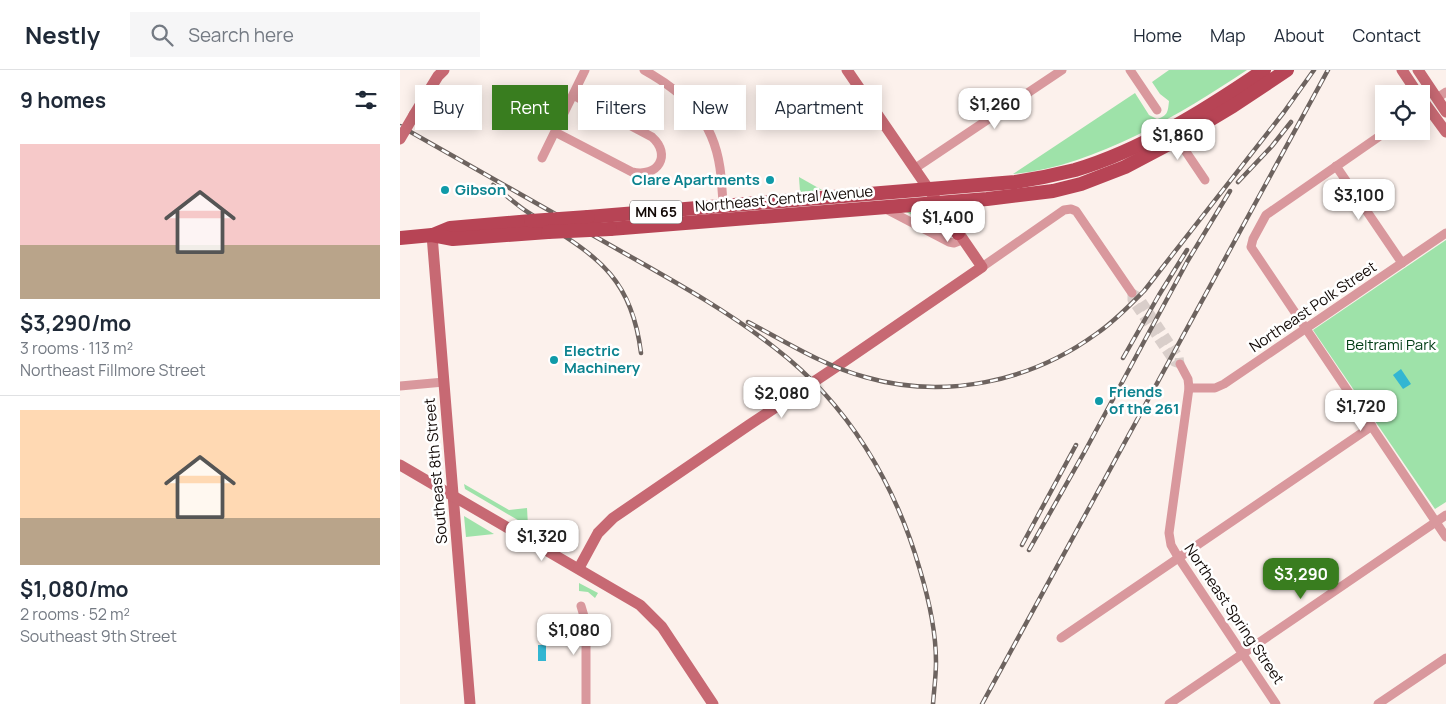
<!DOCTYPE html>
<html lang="en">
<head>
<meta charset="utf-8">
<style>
  body { margin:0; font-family:Manrope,sans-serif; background:#f6f6f7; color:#1f2937; height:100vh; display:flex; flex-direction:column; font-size:19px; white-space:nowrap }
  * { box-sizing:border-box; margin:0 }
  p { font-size:16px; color:#747a83 }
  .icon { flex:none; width:28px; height:28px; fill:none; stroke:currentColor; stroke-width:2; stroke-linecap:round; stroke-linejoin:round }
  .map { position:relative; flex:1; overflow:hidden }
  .sheet { display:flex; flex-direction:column; background:#fff; width:400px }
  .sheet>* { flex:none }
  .hud { position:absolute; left:15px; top:15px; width:475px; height:45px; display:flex; gap:10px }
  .buttons { position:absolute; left:975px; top:15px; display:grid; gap:10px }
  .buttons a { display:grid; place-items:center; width:55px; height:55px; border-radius:0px; background:#fff; box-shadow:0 2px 12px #0003; font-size:25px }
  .price { position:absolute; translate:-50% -42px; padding:0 11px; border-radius:10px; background:#fff; color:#222; font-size:16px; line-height:32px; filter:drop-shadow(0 1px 2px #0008) }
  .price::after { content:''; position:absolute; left:50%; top:30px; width:15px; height:11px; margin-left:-8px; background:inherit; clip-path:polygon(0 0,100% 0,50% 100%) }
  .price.active { background:#397d1f; color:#fff }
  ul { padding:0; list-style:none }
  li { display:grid; align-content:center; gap:10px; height:265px; padding:0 20px }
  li+li { border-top:1px solid #e0e1e3 }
  li span { display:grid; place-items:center; height:155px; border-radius:0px; color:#555 }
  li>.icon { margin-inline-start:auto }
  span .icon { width:90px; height:90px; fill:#fffc; stroke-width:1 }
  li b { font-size:21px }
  h2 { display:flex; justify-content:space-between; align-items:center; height:60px; padding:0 20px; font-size:21px }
  .pill { padding:0 18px; border-radius:0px; background:#fff; box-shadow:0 2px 12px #0003; font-size:18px; line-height:45px }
  .pill.active { background:#397d1f; color:#fff }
  header { display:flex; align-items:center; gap:30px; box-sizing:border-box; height:70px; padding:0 25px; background:#fff; border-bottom:1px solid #e0e1e3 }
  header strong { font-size:24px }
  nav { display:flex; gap:28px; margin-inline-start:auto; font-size:18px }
  .search { width:350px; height:45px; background:#f6f6f7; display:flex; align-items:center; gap:12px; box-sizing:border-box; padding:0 18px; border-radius:0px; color:#747a83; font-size:19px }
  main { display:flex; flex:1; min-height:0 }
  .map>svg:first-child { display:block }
  .green { fill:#9ee2a9 }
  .water { fill:#33b6d2 }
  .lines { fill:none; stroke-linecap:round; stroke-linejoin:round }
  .street-tunnel { stroke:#d9ceca; stroke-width:9; stroke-dasharray:9 4.5; stroke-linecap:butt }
  .street { stroke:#d9989d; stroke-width:9 }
  .secondary { stroke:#c76973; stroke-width:11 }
  .primary { stroke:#b74455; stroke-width:14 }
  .rail-casing { stroke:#6d635f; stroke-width:4.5 }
  .rail { stroke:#fff; stroke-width:2.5; stroke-dasharray:8; stroke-linecap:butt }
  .secondary-bridge { stroke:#c76973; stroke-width:11 }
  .primary-bridge { stroke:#b74455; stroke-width:14 }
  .culture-dot { fill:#0f9aa8; stroke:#fff; stroke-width:2 }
  .labels { text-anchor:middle; stroke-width:5; stroke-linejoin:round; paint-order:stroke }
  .shield { fill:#fff; stroke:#595351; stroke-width:1 }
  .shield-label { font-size:14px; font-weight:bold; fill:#120906 }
  .culture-label { font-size:15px; font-weight:bold; fill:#0d838f; stroke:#fff; text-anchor:start }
  .street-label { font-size:15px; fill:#120906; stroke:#fff }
  .park-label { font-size:15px; fill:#023c15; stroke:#fff }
</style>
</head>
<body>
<header>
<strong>Nestly</strong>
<div class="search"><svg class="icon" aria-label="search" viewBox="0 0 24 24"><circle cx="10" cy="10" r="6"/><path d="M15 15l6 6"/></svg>Search here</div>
<nav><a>Home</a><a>Map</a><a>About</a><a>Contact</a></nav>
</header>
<main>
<section class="sheet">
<h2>9 homes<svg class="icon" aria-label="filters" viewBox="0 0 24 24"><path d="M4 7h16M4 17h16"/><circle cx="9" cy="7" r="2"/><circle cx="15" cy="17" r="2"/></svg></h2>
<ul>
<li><span style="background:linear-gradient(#f6c9c9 65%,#b9a48a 0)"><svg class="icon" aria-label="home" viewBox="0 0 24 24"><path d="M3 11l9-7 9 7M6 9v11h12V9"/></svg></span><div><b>$3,290/mo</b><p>3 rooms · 113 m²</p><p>Northeast Fillmore Street</p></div></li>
<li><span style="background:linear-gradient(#ffd9b3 70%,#b9a48a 0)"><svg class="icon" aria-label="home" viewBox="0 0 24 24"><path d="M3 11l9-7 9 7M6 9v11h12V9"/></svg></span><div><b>$1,080/mo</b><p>2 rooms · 52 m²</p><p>Southeast 9th Street</p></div></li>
</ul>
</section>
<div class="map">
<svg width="1046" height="634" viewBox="0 0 1046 634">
  <rect width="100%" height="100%" fill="#fcf1ec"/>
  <g class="green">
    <path d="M769,0H847C781,44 693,97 613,104L735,23L749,45L757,49C768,46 768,41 769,31L760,24L752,12Z"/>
    <polygon points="399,107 422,120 400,122"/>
    <polygon points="530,140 534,143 549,163 506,142"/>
    <polygon points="1046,170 1046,432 1035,439 913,260"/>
    <polygon points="64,414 109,440 127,438 128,456 65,419"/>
    <polygon points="64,446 94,464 66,467"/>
    <polygon points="179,513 198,523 195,528 188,522 179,521"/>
  </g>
  <g class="water">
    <polygon points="381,41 384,44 385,48 381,55 377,58 370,56 373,45"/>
    <polygon points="1001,299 1011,314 1003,319 993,305"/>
    <rect x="138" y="575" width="8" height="16"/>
  </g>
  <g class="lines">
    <g class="street-tunnel">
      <polyline points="732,223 732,230 774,292 780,294"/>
      <polyline points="732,223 739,227 779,287 780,294"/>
    </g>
    <g class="street">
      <path d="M244,0C285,23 313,49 320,98C322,112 322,126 324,140"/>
      <polyline points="730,0 757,40"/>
      <polyline points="1037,28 1046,22"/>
      <polyline points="987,61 866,145 853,169 851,177 1046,467"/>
      <path d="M155,62L232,102C258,108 272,85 252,67L173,25"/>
      <polyline points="776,67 805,110"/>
      <polyline points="142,88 185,0"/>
      <polyline points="936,96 1002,193"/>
      <polyline points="514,99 662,0"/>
      <polyline points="484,138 549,172 554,173 562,170"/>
      <polyline points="582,197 664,140 671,139 676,141 732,223"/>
      <polyline points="780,294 788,309 789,318 769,463 771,475 778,487 876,634"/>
      <polyline points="0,316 44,312"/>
      <polyline points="789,318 815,318 824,314 1046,163"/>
      <polyline points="181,536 186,553 186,634"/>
      <polyline points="661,568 972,356"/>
      <polyline points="769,634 1046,445"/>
      <polyline points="978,634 1046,588"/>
    </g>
    <g class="secondary">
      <polyline points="1002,0 1018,24"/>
      <polyline points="1018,0 1046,42"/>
      <polyline points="1021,28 1046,62"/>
      <polyline points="14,45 38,6 44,0"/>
      <polyline points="32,165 70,634"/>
      <polyline points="0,395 240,535 262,557 313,634"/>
      <polyline points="179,498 198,463 213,448 349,355 436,297 582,197 447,0"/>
    </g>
    <g class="primary">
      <path d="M188,147L615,112C635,109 655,105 675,100C742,80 807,39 864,0"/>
      <polyline points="210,159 587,129 653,121 681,114 725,97 778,69 833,36 887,0"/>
      <polyline points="558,163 557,154 562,139 577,132"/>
      <polyline points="33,165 50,158 131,151"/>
      <polyline points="0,168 32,165 53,169 148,162"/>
    </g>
    <defs>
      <g id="rail">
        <path d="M0,56C70,96 140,135 210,175C266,207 324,238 375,278C448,334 495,413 520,500C529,530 536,561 536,592C536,606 534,620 533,634"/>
        <polyline points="838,112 872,76 891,52"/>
        <path d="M93,115C105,124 116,135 129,143C191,184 231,201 241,283"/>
        <path d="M348,252C386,272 424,296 465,307C544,330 630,312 696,264C714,252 729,236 744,221L884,42L914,0"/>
        <polyline points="723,288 759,225 787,180"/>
        <polyline points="622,475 676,375"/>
        <polyline points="629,480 685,381 787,192 830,121"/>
        <polyline points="582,634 928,0"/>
      </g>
    </defs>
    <use href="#rail" class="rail-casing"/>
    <use href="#rail" class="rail"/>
    <polyline class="secondary-bridge" points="0,69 14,45"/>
    <g class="primary-bridge">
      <polyline points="131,151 188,147"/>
      <polyline points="148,162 210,159"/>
    </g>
  </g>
  <g class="culture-dot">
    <circle cx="370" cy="110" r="5"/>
    <circle cx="45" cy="120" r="5"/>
    <circle cx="154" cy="290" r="5"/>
    <circle cx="699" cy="331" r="5"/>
  </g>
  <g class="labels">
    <rect class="shield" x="230" y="130.5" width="52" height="23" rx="4"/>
    <g class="shield-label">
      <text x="256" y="147">MN 65</text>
    </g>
    <g class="culture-label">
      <text x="360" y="115" text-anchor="end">Clare Apartments</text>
      <text x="55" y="125">Gibson</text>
      <text x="164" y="286">Electric<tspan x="164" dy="17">Machinery</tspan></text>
      <text x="709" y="327">Friends<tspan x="709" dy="17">of the 261</tspan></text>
    </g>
    <g class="street-label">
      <text transform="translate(384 129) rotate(-5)" y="5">Northeast Central Avenue</text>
      <text transform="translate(913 237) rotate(-34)" y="5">Northeast Polk Street</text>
      <text transform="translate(36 401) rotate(-95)" y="5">Southeast 8th Street</text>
      <text transform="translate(834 544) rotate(56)" y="5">Northeast Spring Street</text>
    </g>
    <g class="park-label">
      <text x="991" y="280">Beltrami Park</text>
    </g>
  </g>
</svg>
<div class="buttons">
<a><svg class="icon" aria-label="locate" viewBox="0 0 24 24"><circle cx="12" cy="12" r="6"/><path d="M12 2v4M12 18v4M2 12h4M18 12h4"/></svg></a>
</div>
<b class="price" style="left:595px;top:60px">$1,260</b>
<b class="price" style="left:778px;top:91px">$1,860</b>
<b class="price" style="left:959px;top:151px">$3,100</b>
<b class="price" style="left:548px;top:173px">$1,400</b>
<b class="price" style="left:382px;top:349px">$2,080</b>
<b class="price" style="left:961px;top:362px">$1,720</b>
<b class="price" style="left:142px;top:492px">$1,320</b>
<b class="price active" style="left:901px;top:530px">$3,290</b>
<b class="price" style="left:174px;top:586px">$1,080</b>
<div class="hud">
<a class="pill">Buy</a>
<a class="pill active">Rent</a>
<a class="pill">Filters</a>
<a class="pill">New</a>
<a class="pill">Apartment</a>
</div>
</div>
</main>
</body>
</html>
